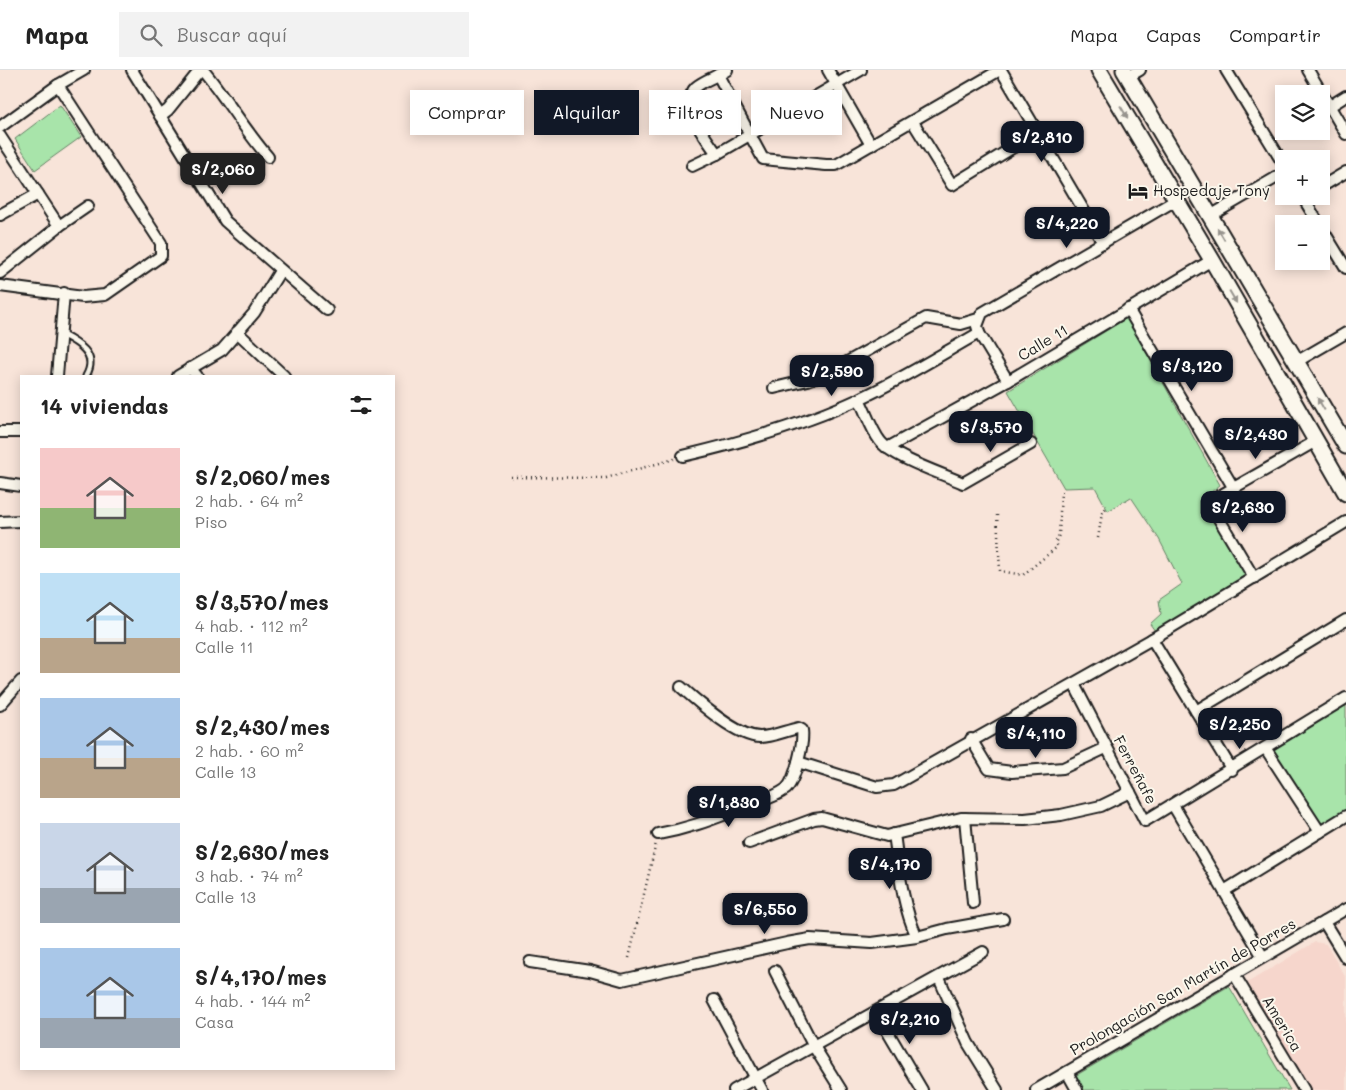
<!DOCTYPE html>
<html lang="es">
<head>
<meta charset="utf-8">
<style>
  body { margin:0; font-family:Mali,sans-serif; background:#f2f2f2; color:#222; height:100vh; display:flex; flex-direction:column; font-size:19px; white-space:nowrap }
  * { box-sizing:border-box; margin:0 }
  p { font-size:16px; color:#767676 }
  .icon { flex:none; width:28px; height:28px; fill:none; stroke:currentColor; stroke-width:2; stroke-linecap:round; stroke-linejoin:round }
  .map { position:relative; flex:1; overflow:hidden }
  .side { position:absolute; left:20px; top:305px; width:375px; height:695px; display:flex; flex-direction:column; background:#fff; border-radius:0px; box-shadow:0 2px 12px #0003 }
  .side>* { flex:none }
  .top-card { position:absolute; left:410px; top:20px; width:475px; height:45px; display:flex; gap:10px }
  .tools { position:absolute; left:1275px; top:15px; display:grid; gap:10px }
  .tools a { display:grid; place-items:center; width:55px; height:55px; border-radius:0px; background:#fff; box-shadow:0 2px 12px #0003; font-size:25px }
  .price { position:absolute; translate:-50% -42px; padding:0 11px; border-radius:10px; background:#111827; color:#fff; font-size:16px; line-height:32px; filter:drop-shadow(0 1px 2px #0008) }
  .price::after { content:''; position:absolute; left:50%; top:30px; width:15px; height:11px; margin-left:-8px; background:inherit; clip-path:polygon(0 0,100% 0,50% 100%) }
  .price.selected { background:#222; color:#fff }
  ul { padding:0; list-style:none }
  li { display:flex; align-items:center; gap:15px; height:125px; padding:0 20px }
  li span { display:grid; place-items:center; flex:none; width:140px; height:100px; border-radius:0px; color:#555 }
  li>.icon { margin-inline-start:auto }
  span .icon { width:60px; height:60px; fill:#fffc; stroke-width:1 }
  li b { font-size:21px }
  h2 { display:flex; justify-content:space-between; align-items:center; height:60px; padding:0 20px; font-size:21px }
  .pill { padding:0 18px; border-radius:0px; background:#fff; box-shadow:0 2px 12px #0003; font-size:18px; line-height:45px }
  .pill.selected { background:#111827; color:#fff }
  header { display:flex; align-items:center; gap:30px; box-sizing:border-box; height:70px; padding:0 25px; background:#fff; border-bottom:1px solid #e0e0e0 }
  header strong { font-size:24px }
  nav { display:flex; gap:28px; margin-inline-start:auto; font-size:18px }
  .search { width:350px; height:45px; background:#f2f2f2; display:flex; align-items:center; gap:12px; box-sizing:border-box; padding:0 18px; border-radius:0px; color:#767676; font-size:19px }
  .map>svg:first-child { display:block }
  .built { fill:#f6d6cc }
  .green { fill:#a8e4aa; stroke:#628063 }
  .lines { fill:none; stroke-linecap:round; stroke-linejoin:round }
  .service-casing { stroke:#1c1c1c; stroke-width:9 }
  .minor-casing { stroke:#1c1c1c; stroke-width:14 }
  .secondary-casing { stroke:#1c1c1c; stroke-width:19 }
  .path { stroke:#1c1c1c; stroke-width:2.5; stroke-dasharray:1 4; stroke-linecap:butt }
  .service { stroke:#fbf7ec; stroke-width:5 }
  .minor { stroke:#fbf7ec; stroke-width:10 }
  .secondary { stroke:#fbf7ec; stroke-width:15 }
  .oneway { fill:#97948e }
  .labels { text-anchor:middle; stroke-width:4; stroke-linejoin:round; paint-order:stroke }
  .poi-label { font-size:15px; fill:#1c1c1c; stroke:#fbf7ec; text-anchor:start }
  .street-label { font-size:15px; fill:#1c1c1c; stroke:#fbf7ec }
</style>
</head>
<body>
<header>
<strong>Mapa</strong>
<div class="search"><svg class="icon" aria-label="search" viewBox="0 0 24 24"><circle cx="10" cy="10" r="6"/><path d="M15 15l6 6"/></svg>Buscar aquí</div>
<nav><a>Mapa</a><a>Capas</a><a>Compartir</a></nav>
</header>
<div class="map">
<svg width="1346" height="1020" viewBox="0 0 1346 1020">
  <rect width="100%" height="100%" fill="#f8e4d9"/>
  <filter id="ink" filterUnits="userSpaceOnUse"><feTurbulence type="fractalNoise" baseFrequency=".02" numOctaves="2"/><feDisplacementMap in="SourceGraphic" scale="10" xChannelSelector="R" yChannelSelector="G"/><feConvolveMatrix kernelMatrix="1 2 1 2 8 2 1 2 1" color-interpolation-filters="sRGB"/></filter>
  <g filter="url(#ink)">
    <polygon class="built" points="1315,872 1326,874 1346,908 1346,1020 1311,1020 1247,913"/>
    <g class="green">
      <polygon points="60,35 81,67 35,100 15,69"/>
      <polygon points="1127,248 1220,415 1202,429 1247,504 1155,561 1150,554 1161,544 1159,530 1182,514 1159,469 1131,427 1108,441 1095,417 1064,418 1008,321"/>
      <polygon points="1346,634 1346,741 1319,758 1270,681"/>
      <polygon points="1229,916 1290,1020 1083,1020 1075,1006"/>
    </g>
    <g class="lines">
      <defs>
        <path id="service" d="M61,264C78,273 99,284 86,306"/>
        <g id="minor">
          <polyline points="132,0 225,151 327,240"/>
          <path d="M203,0C226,28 244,59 268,87"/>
          <polyline points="828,0 871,75"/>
          <polyline points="1001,0 1103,173"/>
          <polyline points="1226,0 1284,95"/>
          <polyline points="1308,0 1346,64"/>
          <polyline points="718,5 763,89 826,95 836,95 1000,0"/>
          <polyline points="1128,7 1140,0"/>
          <polyline points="1330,36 1346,26"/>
          <polyline points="160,46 168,40 200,0"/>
          <polyline points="913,52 952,115 1038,62"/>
          <polyline points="0,57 58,15 84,0"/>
          <polyline points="0,66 59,156 0,203"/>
          <path d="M717,84C707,69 678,35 696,17C704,10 718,6 727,0"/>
          <polyline points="692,96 717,84 861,0"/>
          <polyline points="1321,117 1346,102"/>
          <polyline points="1302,126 1319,154"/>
          <polyline points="0,145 38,124"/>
          <polyline points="1210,146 1284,103"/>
          <polyline points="59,156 88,136"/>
          <polyline points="1321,157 1346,198"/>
          <polyline points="0,216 83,227 105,225 161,186 161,173 58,15"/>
          <polyline points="1128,239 1233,417"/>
          <polyline points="237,262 284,306"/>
          <polyline points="1296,292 1346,263"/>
          <polyline points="190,298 197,306"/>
          <polyline points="57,306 64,223"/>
          <polyline points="178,306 222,280 254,243 280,201"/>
          <polyline points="1008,311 979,263 977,256 982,243 1176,130"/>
          <polyline points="774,318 808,310 831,301 926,248 961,254 978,249"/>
          <path d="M859,329C866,342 871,359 880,371C892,387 943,404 963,413L1031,374"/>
          <polyline points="0,362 21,362"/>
          <polyline points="887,378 1008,311 1212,190"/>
          <path d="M683,386C743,372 803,355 859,329C901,310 940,285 979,263"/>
          <polyline points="0,413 21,416"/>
          <polyline points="0,452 21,451"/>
          <polyline points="1254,508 1209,432 1316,371"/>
          <polyline points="1152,569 1232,700"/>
          <polyline points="1074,614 1145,751 1346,628"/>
          <polyline points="0,635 21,611"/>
          <polyline points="1196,641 1346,550"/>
          <polyline points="971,669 989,699 1012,702 1063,698 1106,678"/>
          <polyline points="1266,679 1320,762"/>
          <polyline points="798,692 877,717 894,715 1152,569 1346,452"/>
          <polyline points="1173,735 1263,887"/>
          <polyline points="965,748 973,833"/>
          <path d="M658,764C692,758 715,748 747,736C760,731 774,728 786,719C795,711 804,673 802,660L798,658C785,661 772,667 760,667C737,667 698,632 681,617"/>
          <path d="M894,764C899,799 902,835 917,867"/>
          <polyline points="749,773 814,749 822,748 887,766 961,748 1025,749 1061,745 1101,736 1130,722"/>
          <polyline points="1224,821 1346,746"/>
          <polyline points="1324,852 1346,888"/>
          <polyline points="530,892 590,901 622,910 787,873 810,869 872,873 917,867 947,859 1003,849"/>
          <polyline points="775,901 813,975 841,1020"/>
          <polyline points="1234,904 1304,1020"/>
          <polyline points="939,908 968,973 997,1020"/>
          <polyline points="714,930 762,1020"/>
          <polyline points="876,942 922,1020"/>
          <polyline points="1067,1002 1077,1020"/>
          <polyline points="734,1020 983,882"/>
          <polyline points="1036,1020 1346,839"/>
        </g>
        <g id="secondary">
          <polyline points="1099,0 1212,190 1346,423"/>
          <polyline points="1124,0 1346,376"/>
        </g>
      </defs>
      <use href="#service" class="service-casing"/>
      <use href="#minor" class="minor-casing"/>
      <use href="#secondary" class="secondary-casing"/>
      <g class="path">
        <polyline points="511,407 606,408 674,389"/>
        <polyline points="997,445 1000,501 1023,505 1057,477 1055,473 1059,465 1061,420"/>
        <polyline points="1098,468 1102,443 1106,438"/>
        <polyline points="629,888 656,773"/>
      </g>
      <use href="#service" class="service"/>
      <use href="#minor" class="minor"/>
      <use href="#secondary" class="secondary"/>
    </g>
    <defs><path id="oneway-solid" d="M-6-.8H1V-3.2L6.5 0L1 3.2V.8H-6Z" transform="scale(1.25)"/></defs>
    <g class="oneway">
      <use href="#oneway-solid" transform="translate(1124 42) rotate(59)"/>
      <use href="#oneway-solid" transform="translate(1221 164) rotate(-120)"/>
      <use href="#oneway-solid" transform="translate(1233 227) rotate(60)"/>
      <use href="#oneway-solid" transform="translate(1321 334) rotate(-120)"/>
    </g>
  </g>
  <defs>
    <symbol id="hotel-bare" viewBox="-9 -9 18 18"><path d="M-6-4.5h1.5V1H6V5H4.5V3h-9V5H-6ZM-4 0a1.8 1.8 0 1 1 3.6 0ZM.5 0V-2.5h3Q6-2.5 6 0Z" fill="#1c1c1c" stroke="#fbf7ec" stroke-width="2.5" paint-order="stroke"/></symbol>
  </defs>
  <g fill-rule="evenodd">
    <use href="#hotel-bare" x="1124" y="107" width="28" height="28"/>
  </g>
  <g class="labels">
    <g class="poi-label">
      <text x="1153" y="126">Hospedaje Tony</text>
    </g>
    <g class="street-label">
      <text transform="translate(1043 273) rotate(-31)" y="5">Calle 11</text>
      <text transform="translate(1135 700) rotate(62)" y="5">Ferreñafe</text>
      <text transform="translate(1183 917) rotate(-30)" y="5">Prolongación San Martín de Porres</text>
      <text transform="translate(1282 954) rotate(59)" y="5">America</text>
    </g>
  </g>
</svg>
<div class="tools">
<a><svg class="icon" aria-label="layers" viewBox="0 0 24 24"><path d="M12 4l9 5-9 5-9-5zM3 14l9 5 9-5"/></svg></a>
<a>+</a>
<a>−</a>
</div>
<b class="price" style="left:1042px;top:93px">S/2,810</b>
<b class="price selected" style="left:223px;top:125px">S/2,060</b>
<b class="price" style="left:1067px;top:179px">S/4,220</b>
<b class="price" style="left:1192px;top:322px">S/3,120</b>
<b class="price" style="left:832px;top:327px">S/2,590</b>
<b class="price" style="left:991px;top:383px">S/3,570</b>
<b class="price" style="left:1256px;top:390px">S/2,430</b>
<b class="price" style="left:1243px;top:463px">S/2,630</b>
<b class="price" style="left:1240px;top:680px">S/2,250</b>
<b class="price" style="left:1036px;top:689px">S/4,110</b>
<b class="price" style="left:729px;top:758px">S/1,830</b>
<b class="price" style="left:890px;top:820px">S/4,170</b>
<b class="price" style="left:765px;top:865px">S/6,550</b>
<b class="price" style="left:910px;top:975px">S/2,210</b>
<div class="top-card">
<a class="pill">Comprar</a>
<a class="pill selected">Alquilar</a>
<a class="pill">Filtros</a>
<a class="pill">Nuevo</a>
</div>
<section class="side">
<h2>14 viviendas<svg class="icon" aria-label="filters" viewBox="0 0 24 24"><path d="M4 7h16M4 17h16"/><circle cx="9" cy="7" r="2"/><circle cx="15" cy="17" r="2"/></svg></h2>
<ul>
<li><span style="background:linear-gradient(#f6c9c9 60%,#8fb573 0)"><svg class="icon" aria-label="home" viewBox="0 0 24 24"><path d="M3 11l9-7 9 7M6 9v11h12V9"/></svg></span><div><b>S/2,060/mes</b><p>2 hab. · 64 m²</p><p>Piso</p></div></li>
<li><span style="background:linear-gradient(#bfe0f5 65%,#b9a48a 0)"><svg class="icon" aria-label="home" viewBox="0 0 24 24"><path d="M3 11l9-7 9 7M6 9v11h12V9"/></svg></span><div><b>S/3,570/mes</b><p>4 hab. · 112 m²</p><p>Calle 11</p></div></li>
<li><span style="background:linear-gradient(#a9c7e8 60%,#b9a48a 0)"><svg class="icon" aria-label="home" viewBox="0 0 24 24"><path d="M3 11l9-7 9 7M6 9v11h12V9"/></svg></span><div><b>S/2,430/mes</b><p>2 hab. · 60 m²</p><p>Calle 13</p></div></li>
<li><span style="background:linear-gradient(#c9d6e8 65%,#9aa5b1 0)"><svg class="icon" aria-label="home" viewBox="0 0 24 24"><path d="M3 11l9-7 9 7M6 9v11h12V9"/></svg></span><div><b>S/2,630/mes</b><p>3 hab. · 74 m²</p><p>Calle 13</p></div></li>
<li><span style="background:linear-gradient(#a9c7e8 70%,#9aa5b1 0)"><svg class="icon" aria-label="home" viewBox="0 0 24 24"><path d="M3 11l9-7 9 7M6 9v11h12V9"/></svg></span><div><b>S/4,170/mes</b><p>4 hab. · 144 m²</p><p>Casa</p></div></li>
</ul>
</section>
</div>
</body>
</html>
